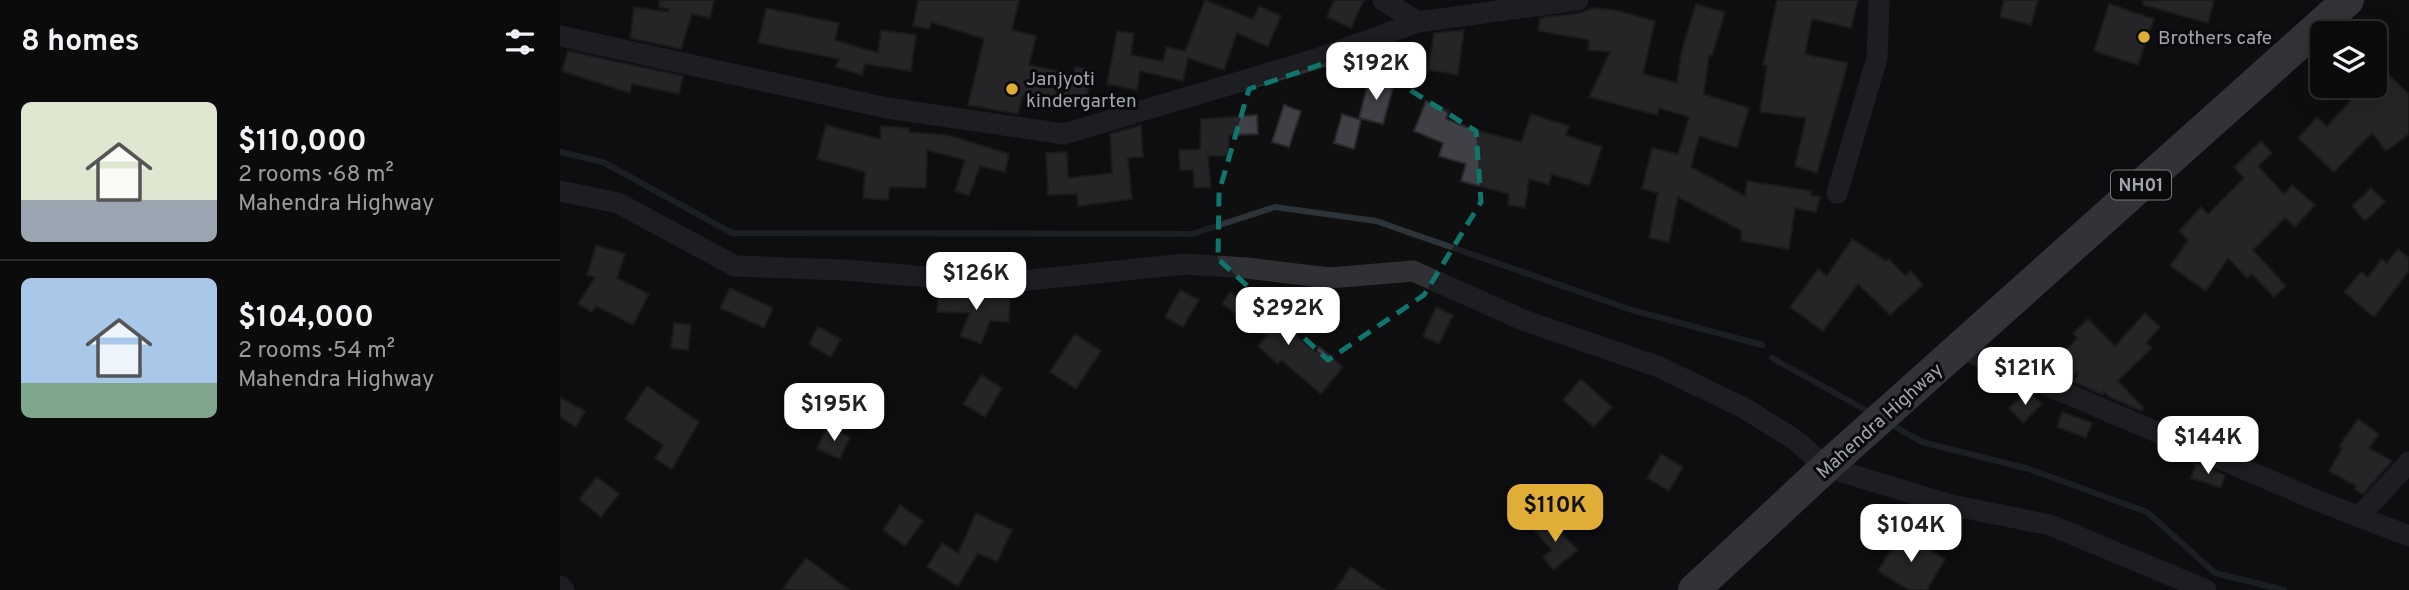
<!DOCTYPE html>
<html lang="en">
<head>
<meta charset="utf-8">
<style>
  body { margin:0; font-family:Overpass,sans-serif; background:#141415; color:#f1f3f6; height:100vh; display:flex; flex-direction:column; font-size:26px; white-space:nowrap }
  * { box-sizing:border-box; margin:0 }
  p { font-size:23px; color:#9a9b9d }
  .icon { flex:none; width:38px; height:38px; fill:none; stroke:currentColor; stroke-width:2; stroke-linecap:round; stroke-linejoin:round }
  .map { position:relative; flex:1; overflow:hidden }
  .sheet { display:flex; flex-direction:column; background:#0b0b0c; width:560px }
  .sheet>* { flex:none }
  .fabs { position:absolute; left:1750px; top:21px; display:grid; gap:14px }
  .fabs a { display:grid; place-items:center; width:77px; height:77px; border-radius:10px; background:#0b0b0c; box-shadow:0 7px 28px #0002,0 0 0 2px #2b2b2d; font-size:35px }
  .price { position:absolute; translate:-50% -60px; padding:0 16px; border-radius:14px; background:#fff; color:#222; font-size:23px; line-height:46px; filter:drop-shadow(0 2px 4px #0008) }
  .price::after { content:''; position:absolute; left:50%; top:42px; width:21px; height:16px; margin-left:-10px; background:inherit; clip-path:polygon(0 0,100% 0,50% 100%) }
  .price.selected { background:#e0ad37; color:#111 }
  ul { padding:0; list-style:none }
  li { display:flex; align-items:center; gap:21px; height:175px; padding:0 21px }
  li+li { border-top:2px solid #2b2b2d }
  li span { display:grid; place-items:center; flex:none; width:196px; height:140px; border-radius:10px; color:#555 }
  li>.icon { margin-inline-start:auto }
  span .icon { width:84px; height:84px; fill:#fffc; stroke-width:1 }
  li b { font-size:30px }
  h2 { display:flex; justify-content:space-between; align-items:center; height:84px; padding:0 21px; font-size:30px }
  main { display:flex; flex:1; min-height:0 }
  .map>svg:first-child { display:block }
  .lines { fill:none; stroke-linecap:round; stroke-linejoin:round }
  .stream { stroke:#2c3339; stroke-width:6 }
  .building { fill:#404146; stroke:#29292c; stroke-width:2 }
  .minor { stroke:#303135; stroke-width:21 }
  .highway { stroke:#5d5f65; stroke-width:32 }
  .marked { fill:none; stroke:#0f766e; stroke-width:5; stroke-dasharray:14 9; stroke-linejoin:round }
  .poi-dot { fill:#e0ad37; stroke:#0a0a0b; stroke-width:2.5 }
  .labels { text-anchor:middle; stroke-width:6; stroke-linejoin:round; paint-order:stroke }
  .shield { fill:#0a0a0b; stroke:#74767e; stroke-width:2 }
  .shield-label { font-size:18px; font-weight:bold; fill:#a1a5b0 }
  .poi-label { font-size:19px; fill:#a1a5b0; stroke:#0a0a0b; text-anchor:start }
  .street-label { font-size:19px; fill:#a1a5b0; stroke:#0a0a0b }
</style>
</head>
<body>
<main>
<section class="sheet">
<h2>8 homes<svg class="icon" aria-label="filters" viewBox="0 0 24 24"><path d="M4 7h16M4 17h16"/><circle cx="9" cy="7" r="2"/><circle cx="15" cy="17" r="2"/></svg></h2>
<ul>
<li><span style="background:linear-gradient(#dfe7d0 70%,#9aa5b1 0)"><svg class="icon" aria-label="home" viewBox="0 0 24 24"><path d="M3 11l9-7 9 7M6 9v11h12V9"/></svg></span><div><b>$110,000</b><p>2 rooms · 68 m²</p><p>Mahendra Highway</p></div></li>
<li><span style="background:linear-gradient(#a9c7e8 75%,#7fa58c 0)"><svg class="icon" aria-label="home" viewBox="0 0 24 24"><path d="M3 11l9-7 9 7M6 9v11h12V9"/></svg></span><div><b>$104,000</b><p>2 rooms · 54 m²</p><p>Mahendra Highway</p></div></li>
</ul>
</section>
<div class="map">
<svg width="1849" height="590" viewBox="0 0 1849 590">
  <rect width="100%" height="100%" fill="#0f0f10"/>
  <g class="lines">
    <g class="stream">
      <polyline points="0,152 43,162 172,233 632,234 715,207 816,221 1072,310 1202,345"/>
      <polyline points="1212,358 1311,413"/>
      <polyline points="1330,424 1362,442 1469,469 1587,512 1655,573 1724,590"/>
    </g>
  </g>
  <g class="building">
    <polygon points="99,0 154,0 150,18 132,14 121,49 70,38 74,7 108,12 109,9 99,7"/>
    <polygon points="358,0 459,0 452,30 476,36 469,65 514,74 515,67 531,69 525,107 462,97 458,114 408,105 424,39 371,22 369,29 353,26"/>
    <polygon points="645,0 693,19 699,6 721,16 708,47 677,33 664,70 628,58 623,81 580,71 577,90 547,84 557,31 574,33 571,55 603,61 606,47 625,51"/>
    <polygon points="774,0 804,0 791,28 767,17"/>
    <polygon points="1217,0 1298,0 1291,28 1252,19 1245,54 1288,63 1257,173 1235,166 1246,118 1200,112 1207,66 1203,65"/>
    <polygon points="1444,0 1478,0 1471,25 1440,17"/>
    <polygon points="1583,0 1654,0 1648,23 1583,5"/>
    <polygon points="1136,4 1165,12 1152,56 1149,55 1144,94 1189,108 1177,148 1139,136 1131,167 1185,196 1187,181 1252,191 1251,195 1260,197 1256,212 1235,208 1229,249 1181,241 1182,231 1118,197 1109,242 1089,238 1098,193 1082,189 1092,148 1118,154 1129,117 1099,108 1097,115 1029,97 1050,52 1028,50 1029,40 978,31 980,18 1020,13 1033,8 1055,10 1095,21 1083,74 1117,83 1121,53"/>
    <polygon points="1549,4 1594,19 1578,65 1534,51"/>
    <polygon points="206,8 279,23 275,40 318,53 321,30 356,35 351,71 305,64 302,75 276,67 279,59 198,43"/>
    <polygon points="904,30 898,75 868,70 874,33"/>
    <polygon points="832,45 833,65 811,62 811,53"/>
    <polygon points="8,51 123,76 119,94 72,84 70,93 2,71"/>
    <polygon points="1821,68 1849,94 1849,134 1826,151 1812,133 1774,172 1738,138 1757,117 1767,126 1804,86 1815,86 1815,74"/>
    <polygon points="809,79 833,88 823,124 799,118"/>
    <polygon points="866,101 889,110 886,119 911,129 961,142 971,114 1009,126 1006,135 1042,147 1029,186 992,174 989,185 969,179 965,208 948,205 949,194 901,181 906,164 879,156 883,143 854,131"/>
    <polygon points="724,105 741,111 729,147 712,142"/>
    <polygon points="782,114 801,120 794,149 774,143"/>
    <polygon points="697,115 698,134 669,135 668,156 648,156 651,187 634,188 633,170 620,170 619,150 640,149 641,119"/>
    <polygon points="266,125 320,139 321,126 349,128 349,132 388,135 449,154 445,172 420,166 409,196 395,191 405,160 367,150 366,188 330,187 328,200 303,198 305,172 257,159"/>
    <polygon points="581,125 583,157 568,158 572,199 518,206 517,194 488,195 486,153 507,152 508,178 552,173 550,134"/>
    <polygon points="1701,141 1712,153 1698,166 1724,194 1732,185 1755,205 1735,227 1725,218 1693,250 1726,286 1714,297 1692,274 1687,278 1668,258 1646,291 1610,266 1628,240 1619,231 1641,207 1648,214 1684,178 1674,167"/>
    <polygon points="1811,188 1825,202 1805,221 1792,206"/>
    <polygon points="1292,239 1326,261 1329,259 1345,276 1351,271 1363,285 1330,315 1298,284 1263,331 1230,307 1258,269 1267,276"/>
    <polygon points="36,245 65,254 57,278 89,294 73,325 36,306 32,312 18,304 35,277 27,275"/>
    <polygon points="1838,249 1849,258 1849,271 1814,317 1784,292 1801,272 1808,277 1822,259 1827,263"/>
    <polygon points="170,288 213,308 204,328 160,308"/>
    <polygon points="620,290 639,300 623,327 605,317"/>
    <polygon points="670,292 717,324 720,321 755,352 759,347 783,367 761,394 721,360 718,364 698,346 707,336 662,304"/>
    <polygon points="378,293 450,298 449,322 430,321 421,344 400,336 410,313 377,312"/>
    <polygon points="876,307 893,315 879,344 863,336"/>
    <polygon points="1585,313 1600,327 1586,343 1592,348 1558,381 1584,408 1581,411 1549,397 1544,392 1543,395 1514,382 1518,371 1508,380 1491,367 1517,338 1513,333 1528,319 1555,346"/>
    <polygon points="114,323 131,325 128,350 111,348"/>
    <polygon points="258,327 281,339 271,357 249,344"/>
    <polygon points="515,334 541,351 516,389 490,372"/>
    <polygon points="421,375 442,388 425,417 403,404"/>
    <polygon points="1021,379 1052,407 1034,427 1003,400"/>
    <polygon points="87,386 139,422 112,469 95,459 103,445 65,419"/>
    <polygon points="1468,391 1482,404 1463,423 1449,408"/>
    <polygon points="0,397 25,411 16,427 0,417"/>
    <polygon points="1502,412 1532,423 1526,438 1497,427"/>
    <polygon points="1798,419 1819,434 1809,448 1832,461 1803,494 1794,489 1796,486 1769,471 1782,448 1779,446"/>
    <polygon points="267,427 290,437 280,459 257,449"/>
    <polygon points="1101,454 1123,467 1109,491 1087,478"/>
    <polygon points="1636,463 1665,475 1661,488 1631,478"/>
    <polygon points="37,477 59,494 41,517 19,499"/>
    <polygon points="340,505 363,521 345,546 323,530"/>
    <polygon points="416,513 452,530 437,562 418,553 398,586 367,567 382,543 398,553"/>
    <polygon points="986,518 1018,550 993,570 983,557 992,550 973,529"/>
    <polygon points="1341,533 1385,559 1367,590 1349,590 1318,571"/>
    <polygon points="246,558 289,590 222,590"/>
    <polygon points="791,567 825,590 775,590"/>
  </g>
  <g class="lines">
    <g class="minor">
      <polyline points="823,0 858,22"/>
      <polyline points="0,36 327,108 504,134 756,59 858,22 1018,0"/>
      <polyline points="0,191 58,203 175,266 283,270 442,283 624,264 687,268 769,278 853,271 963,320 1099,367 1184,408 1234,439 1266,467 1391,505 1490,525 1646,590"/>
      <polyline points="1277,193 1317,58 1319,0"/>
      <polyline points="1400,348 1761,502 1849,536"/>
      <polyline points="1799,517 1849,462"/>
      <polyline points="0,586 4,590"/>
    </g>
    <polyline class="highway" points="1134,590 1266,467 1788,0"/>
  </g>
  <path d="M0 0H1849V590H0ZM792,54L916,131L921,202L864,295L768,360L658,259L659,192L689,89Z" fill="#0f0f10" fill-opacity=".55" fill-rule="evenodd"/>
  <path class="marked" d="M792,54L916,131L921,202L864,295L768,360L658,259L659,192L689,89Z"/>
  <g class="poi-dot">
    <circle cx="1584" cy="37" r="7"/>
    <circle cx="452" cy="89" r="7"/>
  </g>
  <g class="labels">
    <rect class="shield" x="1551" y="170.5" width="60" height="29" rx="5"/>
    <g class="shield-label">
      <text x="1581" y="191">NH01</text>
    </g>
    <g class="poi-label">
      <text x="1598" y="44">Brothers cafe</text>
      <text x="466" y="85">Janjyoti<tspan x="466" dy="22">kindergarten</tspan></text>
    </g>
    <g class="street-label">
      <text transform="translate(1319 420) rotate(-42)" y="7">Mahendra Highway</text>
    </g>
  </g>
</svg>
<div class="fabs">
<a><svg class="icon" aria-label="layers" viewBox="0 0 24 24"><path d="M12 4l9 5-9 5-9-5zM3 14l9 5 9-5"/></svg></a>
</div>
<b class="price" style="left:816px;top:102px">$192K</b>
<b class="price" style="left:416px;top:312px">$126K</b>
<b class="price" style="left:728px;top:347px">$292K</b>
<b class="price" style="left:1465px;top:407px">$121K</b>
<b class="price" style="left:274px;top:443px">$195K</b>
<b class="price" style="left:1648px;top:476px">$144K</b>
<b class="price selected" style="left:995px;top:544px">$110K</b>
<b class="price" style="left:1351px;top:564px">$104K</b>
</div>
</main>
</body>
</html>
